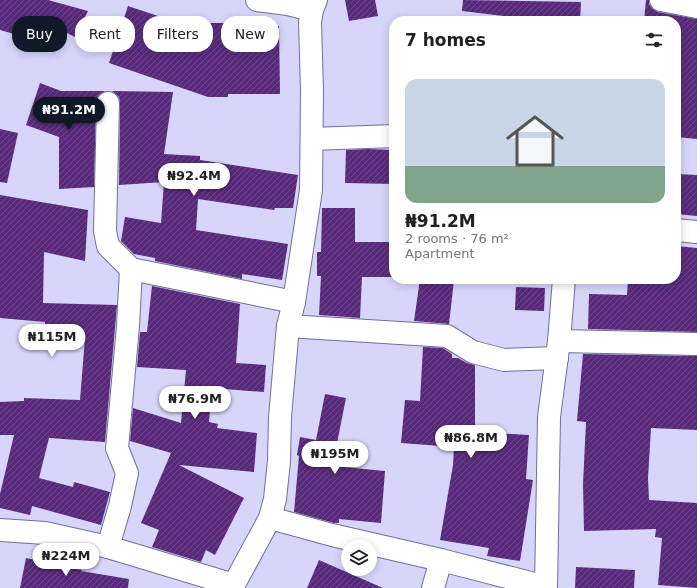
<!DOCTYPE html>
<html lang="en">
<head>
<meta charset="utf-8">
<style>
  body { margin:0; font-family:"DejaVu Sans",sans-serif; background:#f2f2f2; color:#202124; height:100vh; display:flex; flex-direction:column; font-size:15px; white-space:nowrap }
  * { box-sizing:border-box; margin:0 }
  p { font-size:13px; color:#757577 }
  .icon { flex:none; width:22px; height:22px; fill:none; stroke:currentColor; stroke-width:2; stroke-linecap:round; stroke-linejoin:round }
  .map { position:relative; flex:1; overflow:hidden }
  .details { position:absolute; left:389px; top:16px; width:292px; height:268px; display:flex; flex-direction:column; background:#fff; border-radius:16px; box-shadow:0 2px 10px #0003 }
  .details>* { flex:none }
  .guide { position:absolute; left:12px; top:16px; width:317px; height:36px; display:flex; gap:8px }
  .tools { position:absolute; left:341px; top:540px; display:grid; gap:8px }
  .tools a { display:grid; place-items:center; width:36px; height:36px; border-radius:50%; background:#fff; box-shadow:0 2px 10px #0003; font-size:20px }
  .price { position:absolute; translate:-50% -34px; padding:0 9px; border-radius:14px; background:#fff; color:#222; font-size:13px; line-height:26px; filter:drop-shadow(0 1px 2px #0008) }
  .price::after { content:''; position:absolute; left:50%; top:24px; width:12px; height:9px; margin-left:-6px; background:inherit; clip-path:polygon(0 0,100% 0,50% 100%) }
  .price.on { background:#111827; color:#fff }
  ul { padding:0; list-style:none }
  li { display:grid; align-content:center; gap:8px; height:212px; padding:0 16px }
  li span { display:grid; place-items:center; height:124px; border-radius:12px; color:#555 }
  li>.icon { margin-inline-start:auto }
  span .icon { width:72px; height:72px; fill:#fffc; stroke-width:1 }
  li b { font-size:17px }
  h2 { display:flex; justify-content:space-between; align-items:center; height:48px; padding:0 16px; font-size:17px }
  .tag { padding:0 14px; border-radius:16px; background:#fff; box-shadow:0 2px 10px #0003; font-size:14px; line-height:36px }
  .tag.on { background:#111827; color:#fff }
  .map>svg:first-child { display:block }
  .building { fill:url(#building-hatch) }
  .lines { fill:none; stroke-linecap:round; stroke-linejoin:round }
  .minor-casing { stroke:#726f97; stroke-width:24 }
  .minor { stroke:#fff; stroke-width:22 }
</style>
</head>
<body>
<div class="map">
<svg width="697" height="588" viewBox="0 0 697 588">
  <defs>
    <pattern id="building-hatch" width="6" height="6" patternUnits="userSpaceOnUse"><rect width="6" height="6" fill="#592a7c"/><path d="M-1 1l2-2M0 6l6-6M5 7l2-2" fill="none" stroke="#6e498c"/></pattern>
  </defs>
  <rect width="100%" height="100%" fill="#d7d5fa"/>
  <g class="building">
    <polygon points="0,0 48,0 88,11 75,37 53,26 49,44 0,30"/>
    <polygon points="345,0 375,0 378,16 349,21"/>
    <polygon points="463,0 581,2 580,21 544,21 462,11"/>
    <polygon points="646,0 649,0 649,4 653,9 658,12 697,19 697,139 676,137 676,21 644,21"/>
    <polygon points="128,6 170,20 170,16 199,20 198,23 230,23 230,25 279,26 280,94 228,94 228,97 208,97 109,63"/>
    <polygon points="40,83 61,91 105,91 98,96 96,103 94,187 59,189 59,137 26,125"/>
    <polygon points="112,91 173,92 164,154 200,156 200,160 298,175 293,208 275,208 274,210 198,199 196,230 288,244 282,280 242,274 242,279 155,261 155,258 134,254 121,241 125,217 161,223 164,182 119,185 120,103 119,97"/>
    <polygon points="0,129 18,133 7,183 0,182"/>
    <polygon points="368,149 394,150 394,184 345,183 346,150"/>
    <polygon points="676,174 697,175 697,216 676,214"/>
    <polygon points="0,195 88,210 85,261 44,252 43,303 117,305 105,442 49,438 39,478 73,487 74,482 110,492 101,525 32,506 30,515 0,508 0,494 14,435 0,435 0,402 24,401 24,398 80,400 85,338 45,337 45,322 0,318"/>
    <polygon points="322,208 355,208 355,242 394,242 394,277 362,277 360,318 319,315 321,276 317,276 317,252 321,252"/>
    <polygon points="676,246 697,248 697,332 588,329 589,294 627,295 628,279 676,279"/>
    <polygon points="420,279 454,280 449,324 414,321"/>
    <polygon points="152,286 240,304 236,363 266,365 264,392 212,388 209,422 218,424 217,428 257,433 254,472 179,465 244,498 215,555 206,550 201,562 152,547 159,530 141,523 171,453 130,441 133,408 181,423 186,370 137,367 140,332 147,332"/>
    <polygon points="516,287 545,288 544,311 515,310"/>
    <polygon points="423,347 443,348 452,354 452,358 458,358 467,363 475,365 475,432 529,435 526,479 533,480 520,561 487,556 489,548 440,540 453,465 454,447 401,443 405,400 420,401"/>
    <polygon points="583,354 697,356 697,430 651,428 648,478 649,500 697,503 697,588 658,585 662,538 655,537 656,529 584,531 583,484 586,422 577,421"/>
    <polygon points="325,394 346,398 337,443 347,444 343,467 385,471 381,523 339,519 339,523 334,523 294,512 299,456 297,455 300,437 316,440"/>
    <polygon points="26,558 82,570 81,571 129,579 128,588 20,588"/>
    <polygon points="319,560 383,588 307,588"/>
    <polygon points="576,567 635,570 634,588 575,588"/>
  </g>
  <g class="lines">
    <defs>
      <g id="minor">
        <polyline points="257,0 288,4 312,10"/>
        <polyline points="661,0 697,7"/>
        <polyline points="108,103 105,231 108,246 131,269 294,302"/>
        <polyline points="312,139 394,136"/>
        <polyline points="676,230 697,232"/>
        <polyline points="288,326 447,336 473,352 504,360 557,358"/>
        <polyline points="559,341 697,344"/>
        <polyline points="270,518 332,535 441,560 546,587"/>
        <polyline points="0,530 45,533 108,547 234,585"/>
        <polyline points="108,547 120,506 127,473 117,448 128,326 131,269"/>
        <polyline points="232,588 270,518 275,499 279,461 280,417 288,326 294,302 311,190 312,91 310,22 312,10 316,0"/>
        <polyline points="433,588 441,560"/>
        <polyline points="546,588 549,417 559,341 564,279"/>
      </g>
    </defs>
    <use href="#minor" class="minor-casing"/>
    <use href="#minor" class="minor"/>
  </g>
</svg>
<div class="tools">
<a><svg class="icon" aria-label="layers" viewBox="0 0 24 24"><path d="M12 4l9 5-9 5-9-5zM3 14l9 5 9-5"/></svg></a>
</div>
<b class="price on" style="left:69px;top:131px">₦91.2M</b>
<b class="price" style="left:194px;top:197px">₦92.4M</b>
<b class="price" style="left:52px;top:358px">₦115M</b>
<b class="price" style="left:195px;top:420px">₦76.9M</b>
<b class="price" style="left:471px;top:459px">₦86.8M</b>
<b class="price" style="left:335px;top:475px">₦195M</b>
<b class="price" style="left:66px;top:577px">₦224M</b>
<div class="guide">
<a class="tag on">Buy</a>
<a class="tag">Rent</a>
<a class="tag">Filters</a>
<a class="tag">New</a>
</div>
<section class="details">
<h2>7 homes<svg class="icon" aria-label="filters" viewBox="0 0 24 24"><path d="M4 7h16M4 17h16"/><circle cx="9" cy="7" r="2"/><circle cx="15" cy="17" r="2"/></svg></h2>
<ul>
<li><span style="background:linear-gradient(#c9d6e8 70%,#7fa58c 0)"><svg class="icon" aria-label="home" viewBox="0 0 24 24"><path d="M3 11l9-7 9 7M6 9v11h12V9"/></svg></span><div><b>₦91.2M</b><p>2 rooms · 76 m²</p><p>Apartment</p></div></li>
</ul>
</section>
</div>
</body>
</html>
